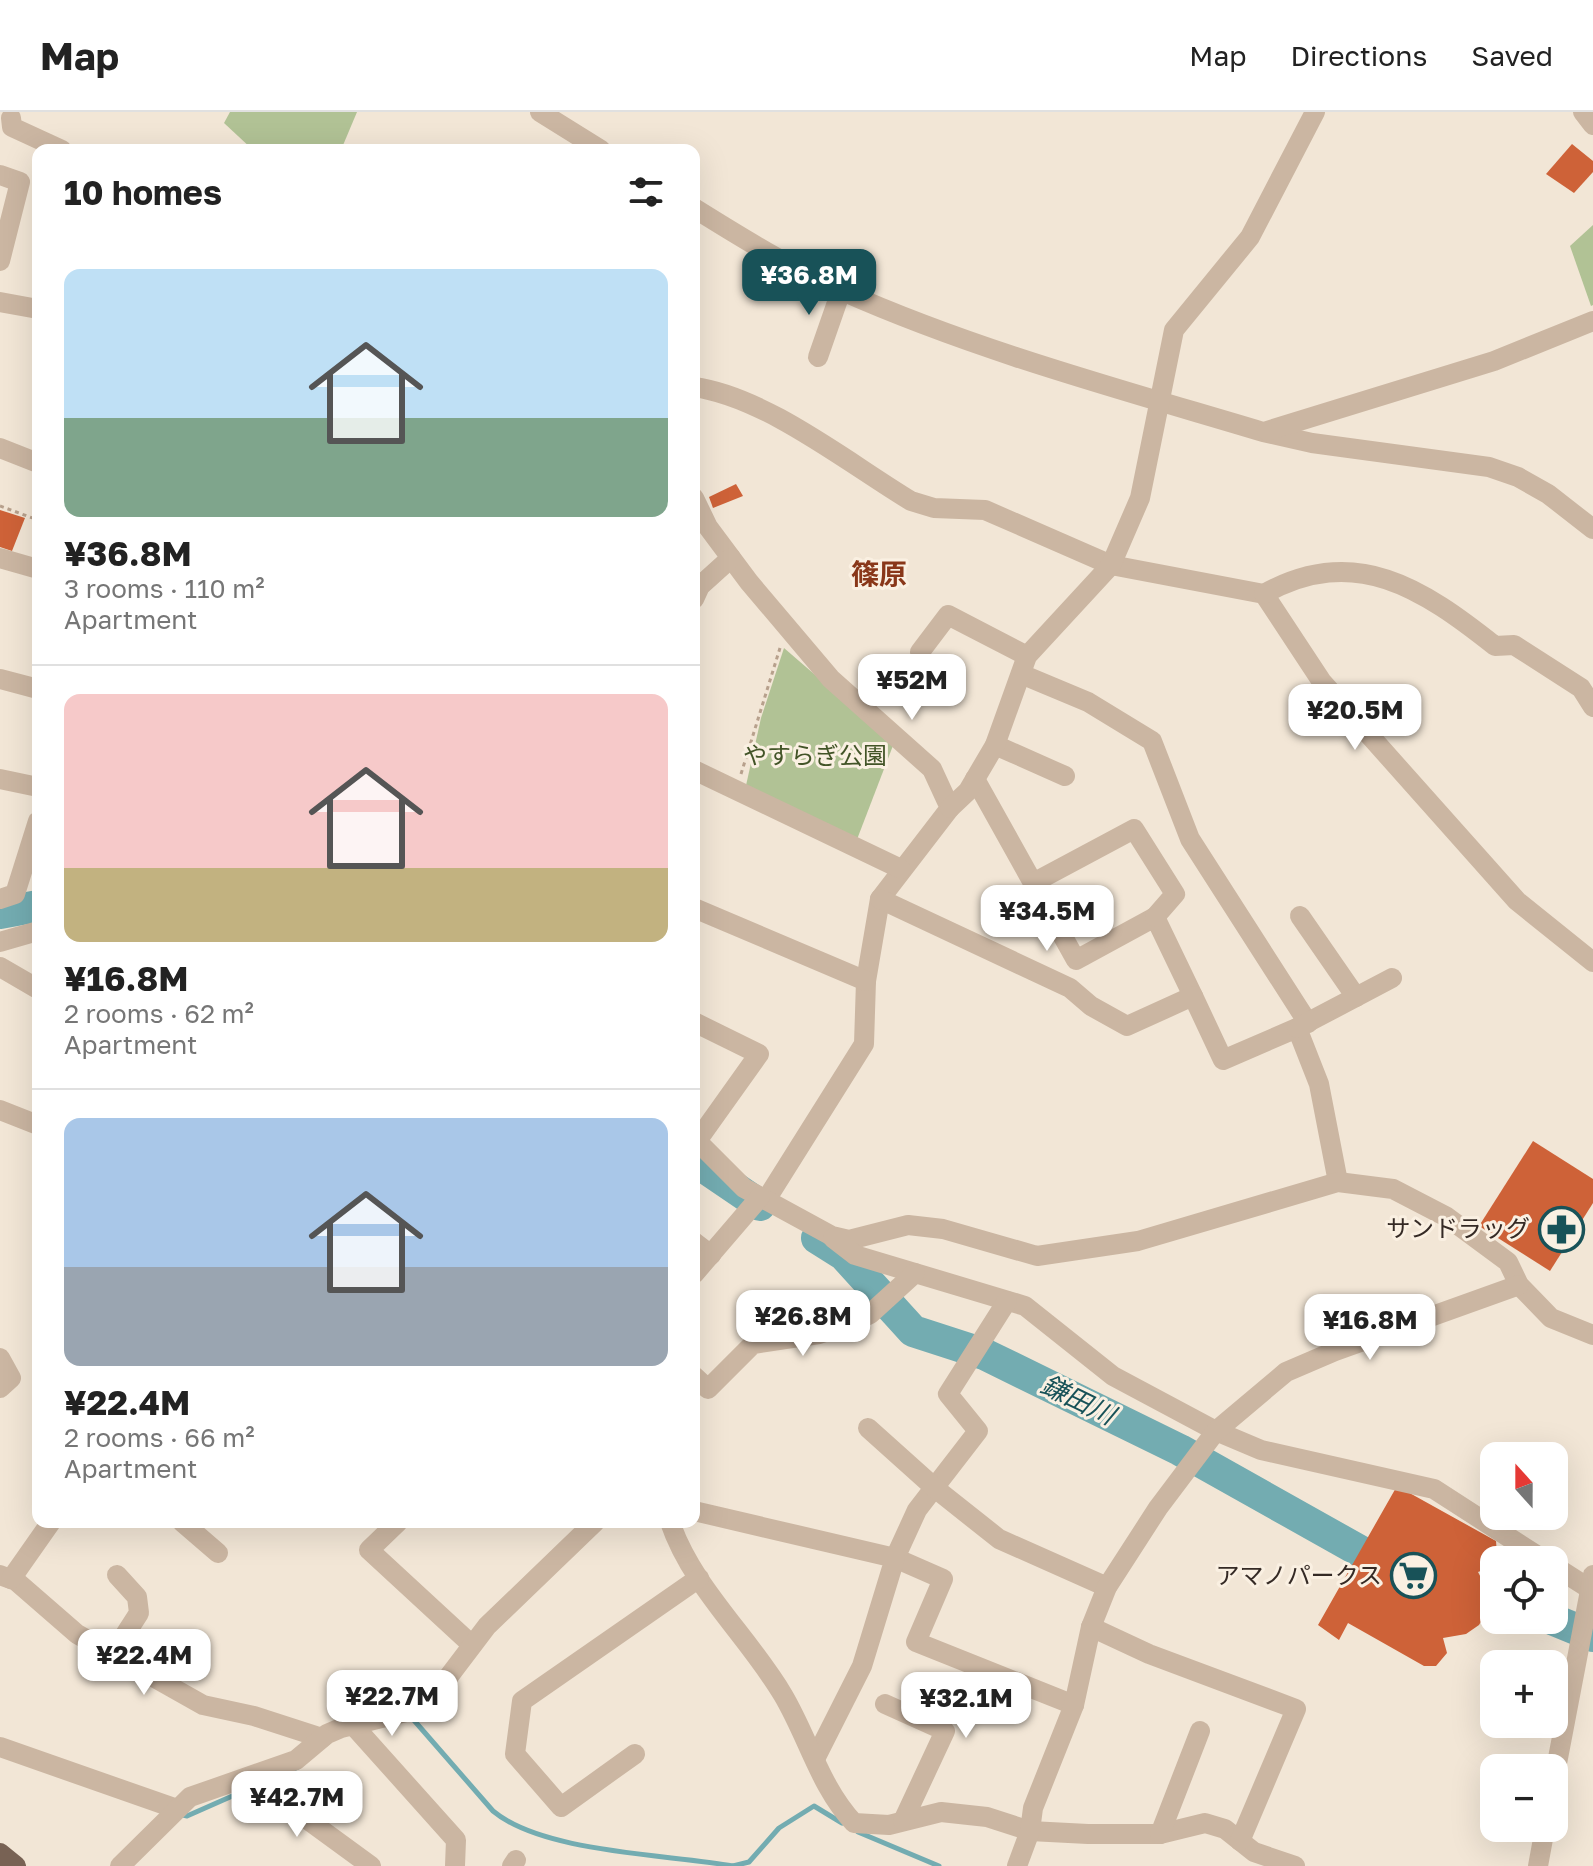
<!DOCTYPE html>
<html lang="en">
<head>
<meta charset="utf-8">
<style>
  body { margin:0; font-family:"Golos Text","Noto Sans JP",sans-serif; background:#f2f2f2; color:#222; height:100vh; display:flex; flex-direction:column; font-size:30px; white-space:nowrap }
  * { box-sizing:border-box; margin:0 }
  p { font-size:26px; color:#767676 }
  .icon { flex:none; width:44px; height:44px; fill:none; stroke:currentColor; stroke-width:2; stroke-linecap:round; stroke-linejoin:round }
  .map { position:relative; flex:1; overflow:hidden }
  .drawer { position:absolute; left:32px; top:32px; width:668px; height:1384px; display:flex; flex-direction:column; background:#fff; border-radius:16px; box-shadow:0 8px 32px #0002 }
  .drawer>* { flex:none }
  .needle { width:52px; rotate:339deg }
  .buttons { position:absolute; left:1480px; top:1330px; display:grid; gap:16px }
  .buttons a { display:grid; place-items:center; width:88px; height:88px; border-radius:16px; background:#fff; box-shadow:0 8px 32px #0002; font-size:40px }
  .price { position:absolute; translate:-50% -68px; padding:0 18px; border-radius:16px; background:#fff; color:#222; font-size:26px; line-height:52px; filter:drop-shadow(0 2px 4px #0008) }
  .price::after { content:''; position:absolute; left:50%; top:48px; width:24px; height:18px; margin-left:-12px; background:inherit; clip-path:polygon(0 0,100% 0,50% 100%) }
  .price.current { background:#185258; color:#fff }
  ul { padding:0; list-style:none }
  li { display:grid; align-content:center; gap:16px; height:424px; padding:0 32px }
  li+li { border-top:2px solid #e0e0e0 }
  li span { display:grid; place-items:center; height:248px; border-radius:16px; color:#555 }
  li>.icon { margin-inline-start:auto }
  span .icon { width:144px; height:144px; fill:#fffc; stroke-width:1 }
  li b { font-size:34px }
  h2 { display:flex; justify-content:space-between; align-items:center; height:96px; padding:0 32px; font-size:34px }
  header { display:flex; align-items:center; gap:48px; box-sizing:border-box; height:112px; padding:0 40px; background:#fff; border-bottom:2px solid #e0e0e0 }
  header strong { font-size:38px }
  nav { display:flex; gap:44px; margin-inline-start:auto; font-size:28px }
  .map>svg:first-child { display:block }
  .green { fill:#b1c295 }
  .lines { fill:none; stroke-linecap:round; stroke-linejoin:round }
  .stream { stroke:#73acb1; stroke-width:5 }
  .river { stroke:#73acb1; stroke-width:32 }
  .building { fill:#ce6238 }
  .path { stroke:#b7a08c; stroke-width:3; stroke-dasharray:4 4; stroke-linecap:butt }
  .minor { stroke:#cbb6a2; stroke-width:20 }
  .major { stroke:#786254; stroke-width:20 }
  .labels { text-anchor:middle; stroke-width:6; stroke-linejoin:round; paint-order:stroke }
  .park-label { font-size:24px; fill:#425427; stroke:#faf0e2 }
  .poi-label { font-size:24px; fill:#352a25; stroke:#faf0e2; text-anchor:end }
  .water-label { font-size:26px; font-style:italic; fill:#185258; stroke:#faf0e2 }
  .quarter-label { font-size:28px; font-weight:bold; fill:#893719; stroke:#faf0e2 }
</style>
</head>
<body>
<header>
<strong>Map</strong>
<nav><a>Map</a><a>Directions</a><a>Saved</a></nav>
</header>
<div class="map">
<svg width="1593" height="1754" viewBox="0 0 1593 1754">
  <rect width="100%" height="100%" fill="#f2e6d6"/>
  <g class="green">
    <polygon points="230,0 357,0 341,38 253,38 224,11"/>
    <polygon points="1593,113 1593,193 1591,194 1570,134"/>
    <polygon points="784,536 894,631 856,730 745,678 761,606"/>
  </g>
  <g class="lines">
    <g class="stream">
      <path d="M412,1606L493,1699C543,1741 667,1742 733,1754"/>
      <polyline points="264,1670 298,1655"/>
      <polyline points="179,1702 187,1704 255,1674"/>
      <polyline points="858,1720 939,1754"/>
      <polyline points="733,1754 749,1750 779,1716 814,1694 842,1711"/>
    </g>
    <g class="river">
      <polyline points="0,801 38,794"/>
      <polyline points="694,1042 707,1057 760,1093"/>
      <polyline points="817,1126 844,1143 913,1219 984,1242 1180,1338 1383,1452 1400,1457"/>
      <polyline points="1554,1508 1593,1524"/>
    </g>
  </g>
  <g class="building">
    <polygon points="1572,32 1593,49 1593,60 1574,81 1546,62"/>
    <polygon points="736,372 743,384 713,396 709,385"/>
    <polygon points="0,398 25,406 12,439 0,435"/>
    <polygon points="1533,1029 1593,1067 1593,1091 1550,1159 1479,1114"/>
    <polygon points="1397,1374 1496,1429 1497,1442 1491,1455 1478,1460 1488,1479 1487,1499 1479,1513 1466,1522 1443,1526 1447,1541 1436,1554 1424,1554 1348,1511 1339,1528 1318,1513"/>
  </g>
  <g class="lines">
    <g class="path">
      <polyline points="0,394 38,408"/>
      <polyline points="741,662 780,536"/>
    </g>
    <g class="minor">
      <polyline points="540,0 601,38"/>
      <polyline points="1583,0 1593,13"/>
      <polyline points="11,6 12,15 62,38"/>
      <polyline points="0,63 20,70 0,149"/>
      <path d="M694,96C742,126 791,156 842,179C977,239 1123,278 1263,320L1312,331L1489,355L1518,365L1548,382L1593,417"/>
      <polyline points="0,190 38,197"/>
      <polyline points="818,245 841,179"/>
      <path d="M694,275C766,285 848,351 911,389L934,396L985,398L1111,453L1264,482L1322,570L1517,789L1593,850"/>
      <polyline points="1267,319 1494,249 1593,209"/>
      <polyline points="0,336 38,351"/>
      <polyline points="694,386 708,415 749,470 831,567 932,657 950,696 880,787 866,869 864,932 766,1088"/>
      <polyline points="0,446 38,457"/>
      <path d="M1264,482C1355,431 1423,477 1495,534L1514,533L1581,576L1593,595"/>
      <polyline points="694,487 700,474 731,446"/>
      <polyline points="920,540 948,503 1027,544"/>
      <polyline points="1021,562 1088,590 1152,629 1190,727 1308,911"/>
      <polyline points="0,567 38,577"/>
      <polyline points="995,633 1065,664"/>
      <polyline points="694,658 901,757"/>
      <polyline points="0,667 38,675"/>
      <polyline points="975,667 1076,848 1155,805 1193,884"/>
      <polyline points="950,696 968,679 995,633 1027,544 1111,453 1140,386 1174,218 1250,125 1315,0"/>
      <polyline points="1033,771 1134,717 1175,782 1155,805"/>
      <polyline points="0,787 15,782 38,709"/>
      <polyline points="880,787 1070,876 1091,894 1127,914 1193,884 1223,948 1297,916 1319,972 1338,1070"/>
      <polyline points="694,796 866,869"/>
      <polyline points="1300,804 1356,885"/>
      <polyline points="0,830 38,819"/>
      <polyline points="0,855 38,877"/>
      <polyline points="694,910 759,942 697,1029"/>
      <polyline points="1297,916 1392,866"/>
      <polyline points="0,998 38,1013"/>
      <polyline points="694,1026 744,1076 832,1124 849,1128 908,1113 943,1117 1037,1144 1138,1129 1338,1070 1393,1077 1447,1105 1508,1150 1519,1173 1551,1206 1593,1223"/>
      <polyline points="833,1126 855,1143 1025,1194 1113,1264 1216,1319 1261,1338 1434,1377 1544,1448"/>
      <polyline points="694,1130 711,1143"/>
      <polyline points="694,1162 760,1085"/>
      <polyline points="1007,1189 948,1282 978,1319 917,1398 895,1446 943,1467 916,1530 1074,1593"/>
      <polyline points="0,1246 11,1266 0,1276"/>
      <polyline points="694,1264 708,1277 753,1232 819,1222 850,1212 870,1202 915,1161"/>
      <polyline points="868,1316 936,1377 999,1427 1107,1475"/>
      <polyline points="694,1399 895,1446 862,1554 815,1647"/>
      <polyline points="182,1410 218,1441"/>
      <polyline points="398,1410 369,1438 472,1533"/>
      <path d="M670,1410C692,1475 748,1524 783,1583C808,1625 820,1675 854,1711L889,1713L941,1700L987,1705L1030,1719L1088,1722H1160L1205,1711L1225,1717L1254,1740L1295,1754"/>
      <polyline points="1554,1454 1590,1477"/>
      <polyline points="0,1463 16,1469 77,1522 203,1593 254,1604 322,1626"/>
      <polyline points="11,1467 51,1410"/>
      <polyline points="1091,1515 1149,1542 1296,1597 1240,1729"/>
      <polyline points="112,1543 139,1501 137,1485 117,1463"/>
      <polyline points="885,1592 945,1619 903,1709"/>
      <polyline points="353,1613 456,1728 455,1754"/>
      <polyline points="0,1635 177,1697"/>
      <polyline points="635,1642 561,1695 515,1642 522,1589 699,1466"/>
      <polyline points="249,1665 371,1754"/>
      <polyline points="1554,1667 1593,1463"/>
      <polyline points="1160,1722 1200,1619"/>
      <polyline points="120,1754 190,1685 296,1648 327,1622 341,1616 414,1598 440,1576 487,1514 595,1410"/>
      <polyline points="512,1754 516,1748"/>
      <polyline points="1017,1754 1030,1719 1033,1696 1074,1593 1091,1515 1107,1475 1158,1396 1216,1319 1286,1260 1335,1239 1519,1173"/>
      <polyline points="1538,1754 1545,1716"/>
    </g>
    <polyline class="major" points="0,1741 16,1754"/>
  </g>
  <defs>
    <symbol id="pharmacy-ring" viewBox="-11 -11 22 22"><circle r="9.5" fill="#faf0e2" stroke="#185258" stroke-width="1.5"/><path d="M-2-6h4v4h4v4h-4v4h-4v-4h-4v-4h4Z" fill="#185258"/></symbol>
    <symbol id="supermarket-ring" viewBox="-11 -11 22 22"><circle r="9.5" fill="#faf0e2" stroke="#185258" stroke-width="1.5"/><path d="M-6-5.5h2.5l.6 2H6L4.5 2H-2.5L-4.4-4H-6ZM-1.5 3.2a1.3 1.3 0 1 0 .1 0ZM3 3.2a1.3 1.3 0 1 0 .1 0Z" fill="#185258"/></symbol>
  </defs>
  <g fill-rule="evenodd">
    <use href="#pharmacy-ring" x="1536" y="1092" width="51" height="51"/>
    <use href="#supermarket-ring" x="1388" y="1438" width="51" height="51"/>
  </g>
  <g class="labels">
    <g class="park-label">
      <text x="815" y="652">やすらぎ公園</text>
    </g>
    <g class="poi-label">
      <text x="1530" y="1125">サンドラッグ</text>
      <text x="1382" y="1472">アマノパークス</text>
    </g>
    <g class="water-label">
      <text transform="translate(1078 1288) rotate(26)" y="9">鎌田川</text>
    </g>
    <g class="quarter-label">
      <text x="879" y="472">篠原</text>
    </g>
  </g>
</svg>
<div class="buttons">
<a><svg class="needle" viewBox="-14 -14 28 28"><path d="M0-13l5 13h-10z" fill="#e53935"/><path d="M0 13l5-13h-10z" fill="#767676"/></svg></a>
<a><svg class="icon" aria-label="locate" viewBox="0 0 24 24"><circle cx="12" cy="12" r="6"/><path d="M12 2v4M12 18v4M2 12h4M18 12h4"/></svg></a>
<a>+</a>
<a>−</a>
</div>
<b class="price current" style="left:809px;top:205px">¥36.8M</b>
<b class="price" style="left:912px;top:610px">¥52M</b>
<b class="price" style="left:1355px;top:640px">¥20.5M</b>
<b class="price" style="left:1047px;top:841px">¥34.5M</b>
<b class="price" style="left:803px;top:1246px">¥26.8M</b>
<b class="price" style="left:1370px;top:1250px">¥16.8M</b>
<b class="price" style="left:144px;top:1585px">¥22.4M</b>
<b class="price" style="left:392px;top:1626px">¥22.7M</b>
<b class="price" style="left:966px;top:1628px">¥32.1M</b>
<b class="price" style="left:297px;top:1727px">¥42.7M</b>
<section class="drawer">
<h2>10 homes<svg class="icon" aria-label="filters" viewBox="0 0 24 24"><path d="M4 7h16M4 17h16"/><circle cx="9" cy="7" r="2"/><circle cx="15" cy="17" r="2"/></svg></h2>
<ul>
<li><span style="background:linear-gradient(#bfe0f5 60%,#7fa58c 0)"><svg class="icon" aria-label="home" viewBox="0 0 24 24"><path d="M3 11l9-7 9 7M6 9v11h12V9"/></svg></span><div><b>¥36.8M</b><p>3 rooms · 110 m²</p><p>Apartment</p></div></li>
<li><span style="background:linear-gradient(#f6c9c9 70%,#c2b280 0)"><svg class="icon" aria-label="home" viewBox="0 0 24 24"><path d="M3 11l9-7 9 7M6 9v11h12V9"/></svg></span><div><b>¥16.8M</b><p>2 rooms · 62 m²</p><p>Apartment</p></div></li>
<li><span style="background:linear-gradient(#a9c7e8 60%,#9aa5b1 0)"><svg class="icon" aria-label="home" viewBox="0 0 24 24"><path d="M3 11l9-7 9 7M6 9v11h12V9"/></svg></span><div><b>¥22.4M</b><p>2 rooms · 66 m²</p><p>Apartment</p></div></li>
</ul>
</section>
</div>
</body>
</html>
